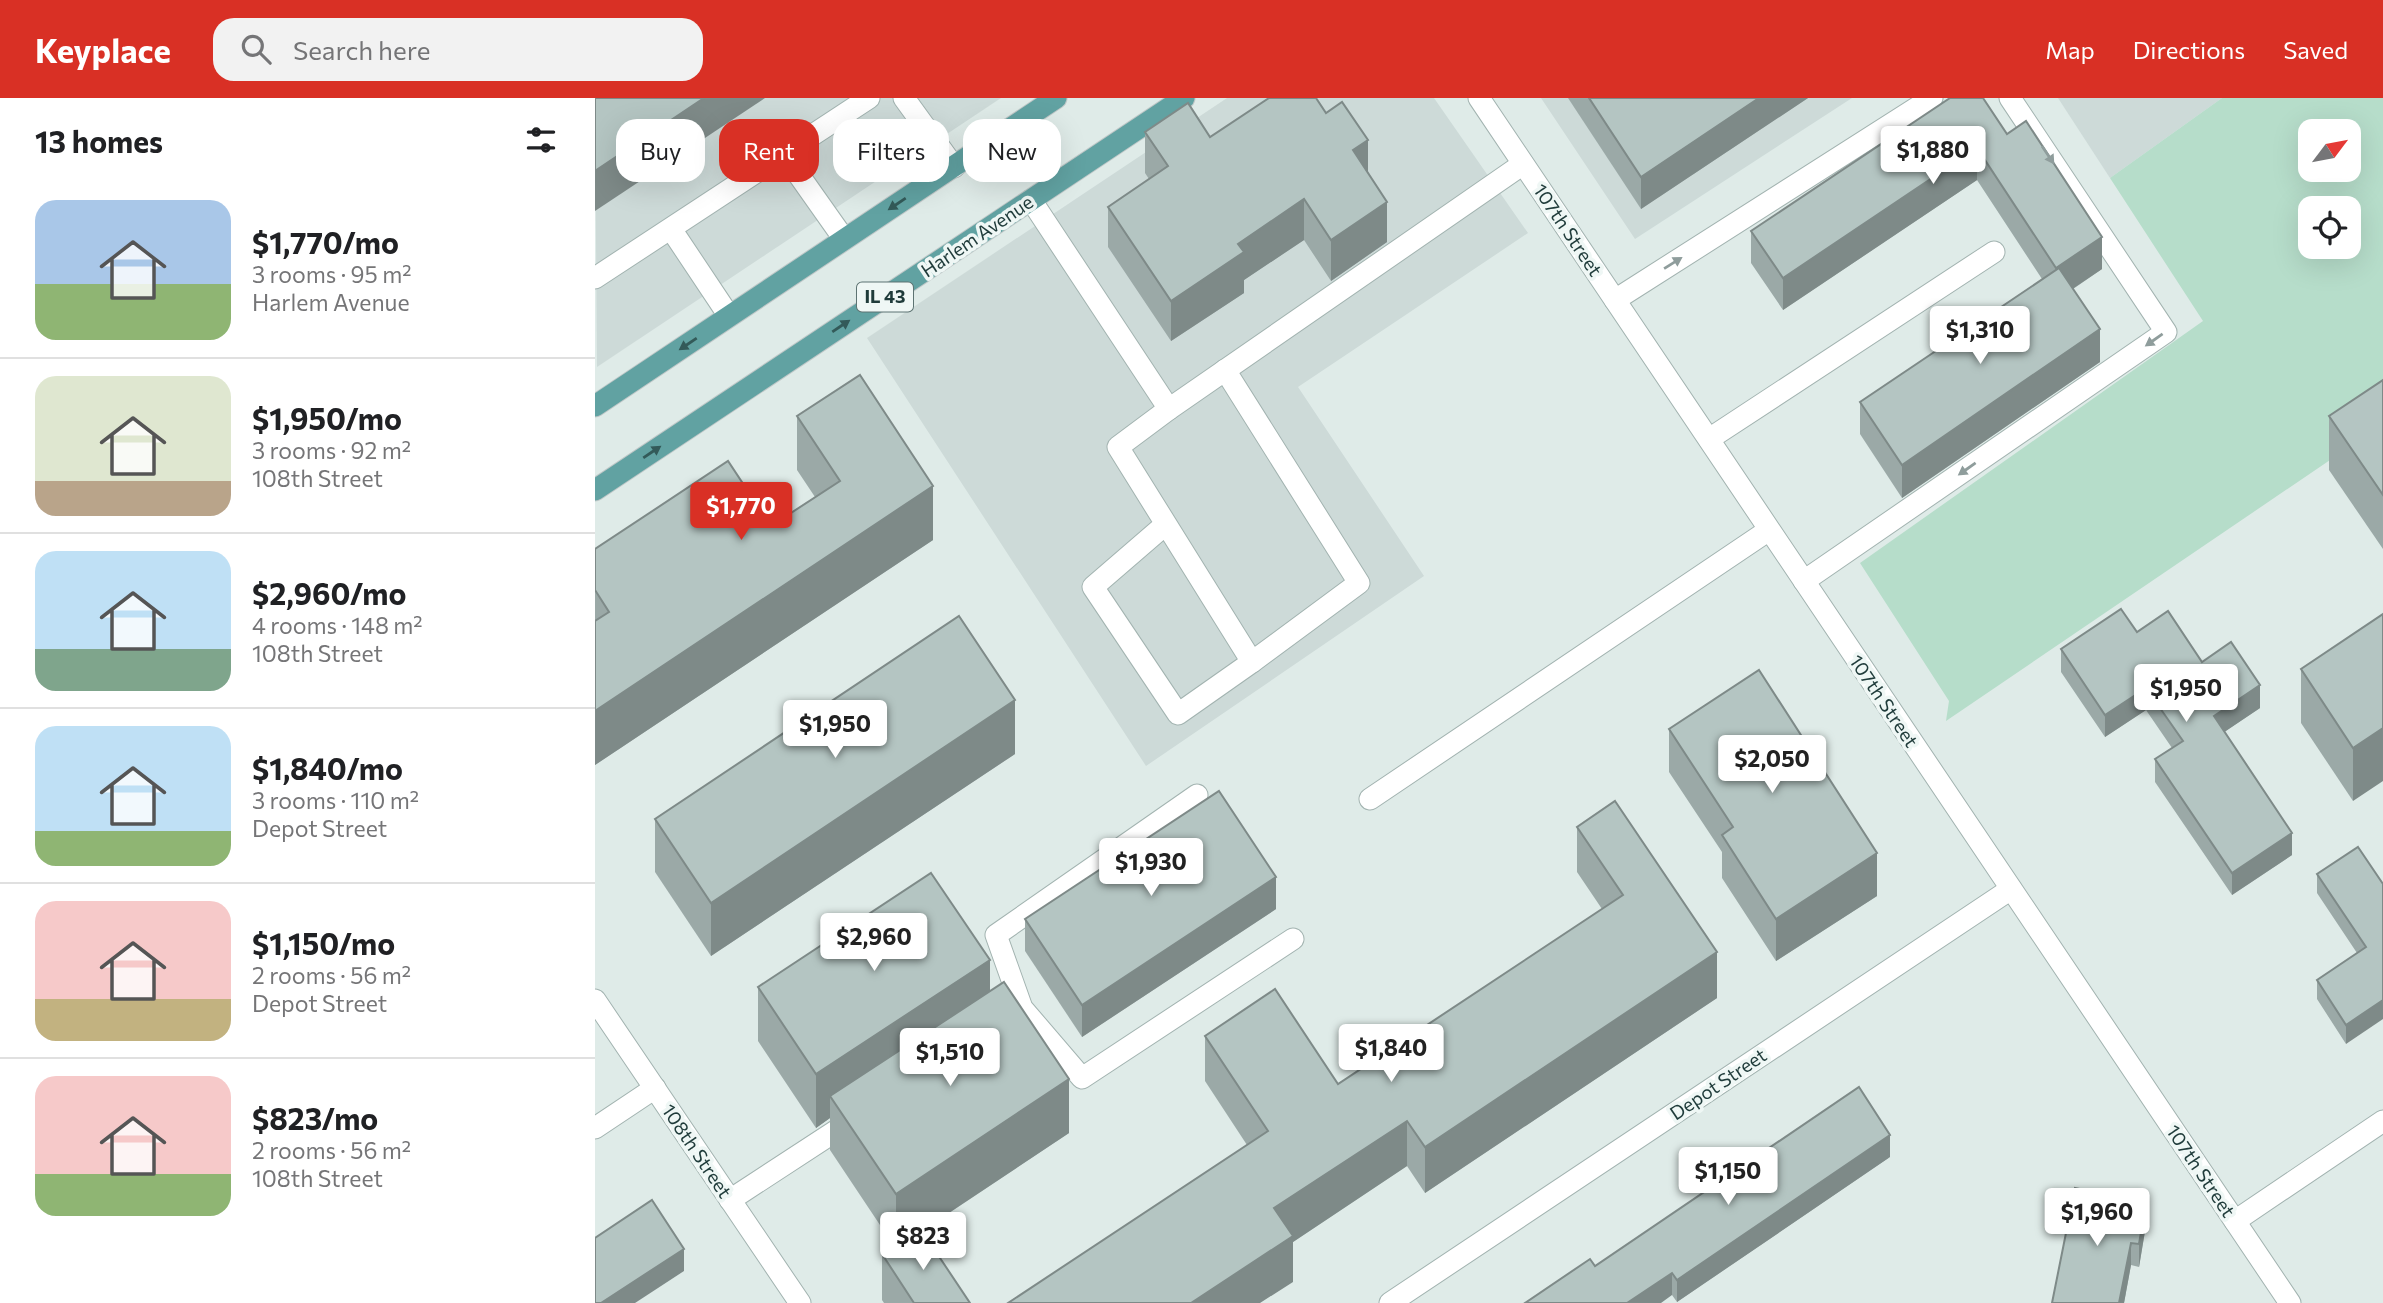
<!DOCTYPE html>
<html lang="en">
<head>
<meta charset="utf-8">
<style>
  body { margin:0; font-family:Commissioner,sans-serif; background:#f2f2f2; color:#202124; height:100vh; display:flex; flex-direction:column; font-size:26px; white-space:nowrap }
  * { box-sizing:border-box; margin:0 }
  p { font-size:23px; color:#757577 }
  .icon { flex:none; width:38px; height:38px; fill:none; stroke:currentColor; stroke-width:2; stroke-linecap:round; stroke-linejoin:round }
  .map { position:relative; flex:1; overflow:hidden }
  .sheet { display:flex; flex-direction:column; background:#fff; width:595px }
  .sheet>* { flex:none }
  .top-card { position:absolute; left:21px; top:21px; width:665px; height:63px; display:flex; gap:14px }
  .needle { width:46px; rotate:58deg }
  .buttons { position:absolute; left:1703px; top:21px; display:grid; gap:14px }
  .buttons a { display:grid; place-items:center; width:63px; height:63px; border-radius:14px; background:#fff; box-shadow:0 7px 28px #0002; font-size:35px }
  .price { position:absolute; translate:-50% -60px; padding:0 16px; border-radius:7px; background:#fff; color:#222; font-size:23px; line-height:46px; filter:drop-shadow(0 2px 4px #0008) }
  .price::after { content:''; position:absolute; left:50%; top:42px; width:21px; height:16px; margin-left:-10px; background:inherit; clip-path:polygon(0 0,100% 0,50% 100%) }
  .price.current { background:#d93025; color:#fff }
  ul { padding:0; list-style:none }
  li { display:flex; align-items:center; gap:21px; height:175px; padding:0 35px }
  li+li { border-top:2px solid #e0e0e0 }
  li span { display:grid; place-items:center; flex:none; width:196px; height:140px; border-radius:21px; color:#555 }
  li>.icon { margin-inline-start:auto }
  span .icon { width:84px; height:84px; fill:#fffc; stroke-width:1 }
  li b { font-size:30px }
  h2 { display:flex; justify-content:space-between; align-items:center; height:84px; padding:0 35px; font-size:30px }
  .chip { padding:0 24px; border-radius:21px; background:#fff; box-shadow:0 7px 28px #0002; font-size:24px; line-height:63px }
  .chip.current { background:#d93025; color:#fff }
  header { display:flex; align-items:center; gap:42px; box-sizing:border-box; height:98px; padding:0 35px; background:#d93025; color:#fff }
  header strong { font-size:33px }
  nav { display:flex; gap:38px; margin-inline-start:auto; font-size:24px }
  .search { width:490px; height:63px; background:#f2f2f2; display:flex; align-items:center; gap:18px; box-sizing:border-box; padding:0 24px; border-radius:21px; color:#757577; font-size:26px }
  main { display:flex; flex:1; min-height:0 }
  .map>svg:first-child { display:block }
  .built { fill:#cddad8 }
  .green { fill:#b6ddca; fill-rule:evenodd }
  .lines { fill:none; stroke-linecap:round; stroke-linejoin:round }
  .minor-casing { stroke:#a2b3b0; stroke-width:23 }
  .major-casing { stroke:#c0c8c8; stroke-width:23 }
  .minor { stroke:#fff; stroke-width:21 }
  .major { stroke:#61a2a2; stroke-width:21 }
  .wall { fill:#9ba9a7 }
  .shaded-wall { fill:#7e8a88 }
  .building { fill:#b4c5c2; stroke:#7e8a88; stroke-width:2 }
  .oneway { fill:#8f9d9c }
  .oneway2 { fill:#335a59 }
  .labels { text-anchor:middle; stroke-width:7; stroke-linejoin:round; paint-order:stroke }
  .shield { fill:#eff7f5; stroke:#5d7372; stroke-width:2 }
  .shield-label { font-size:18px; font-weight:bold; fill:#1f3b3a }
  .street-label { font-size:19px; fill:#1f3b3a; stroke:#eff7f5 }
</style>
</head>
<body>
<header>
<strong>Keyplace</strong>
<div class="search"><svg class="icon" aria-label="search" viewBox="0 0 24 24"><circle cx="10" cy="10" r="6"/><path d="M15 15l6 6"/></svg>Search here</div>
<nav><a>Map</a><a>Directions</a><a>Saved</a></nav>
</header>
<main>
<section class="sheet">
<h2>13 homes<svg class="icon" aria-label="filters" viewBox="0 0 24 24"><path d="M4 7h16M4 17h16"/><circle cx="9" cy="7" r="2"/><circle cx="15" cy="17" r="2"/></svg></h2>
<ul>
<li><span style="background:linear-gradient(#a9c7e8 60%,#8fb573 0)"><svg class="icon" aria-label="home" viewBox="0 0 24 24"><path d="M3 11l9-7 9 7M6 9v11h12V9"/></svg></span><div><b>$1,770/mo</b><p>3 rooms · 95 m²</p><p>Harlem Avenue</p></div></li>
<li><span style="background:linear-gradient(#dfe7d0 75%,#b9a48a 0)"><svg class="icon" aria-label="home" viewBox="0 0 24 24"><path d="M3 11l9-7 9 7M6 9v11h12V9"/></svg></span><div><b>$1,950/mo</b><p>3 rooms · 92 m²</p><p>108th Street</p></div></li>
<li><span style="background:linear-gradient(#bfe0f5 70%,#7fa58c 0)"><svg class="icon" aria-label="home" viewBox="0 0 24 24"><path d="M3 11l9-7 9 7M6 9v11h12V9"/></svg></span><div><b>$2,960/mo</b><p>4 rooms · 148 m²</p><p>108th Street</p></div></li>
<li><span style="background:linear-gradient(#bfe0f5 75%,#8fb573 0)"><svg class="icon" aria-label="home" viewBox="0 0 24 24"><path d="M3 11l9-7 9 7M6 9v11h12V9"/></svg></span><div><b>$1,840/mo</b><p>3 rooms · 110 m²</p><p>Depot Street</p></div></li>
<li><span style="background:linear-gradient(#f6c9c9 70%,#c2b280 0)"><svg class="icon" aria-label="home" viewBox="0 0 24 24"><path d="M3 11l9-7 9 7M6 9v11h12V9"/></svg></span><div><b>$1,150/mo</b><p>2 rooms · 56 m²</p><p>Depot Street</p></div></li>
<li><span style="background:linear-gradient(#f6c9c9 70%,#8fb573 0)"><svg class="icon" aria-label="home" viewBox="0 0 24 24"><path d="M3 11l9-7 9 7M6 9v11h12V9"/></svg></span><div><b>$823/mo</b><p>2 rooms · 56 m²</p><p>108th Street</p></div></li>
</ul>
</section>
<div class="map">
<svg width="1788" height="1205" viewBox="0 0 1788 1205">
  <rect width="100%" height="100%" fill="#dfebe8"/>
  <g class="built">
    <polygon points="22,0 406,0 2,269 0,15"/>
    <polygon points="632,0 839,0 933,135 703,289 829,478 551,668 272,240"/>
    <polygon points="946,0 1257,0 1040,141"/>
    <polygon points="1463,0 1627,0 1515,80"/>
  </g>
  <path class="green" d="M1627,0H1788V326L1351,623L1354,603L1265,465L1608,223L1515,80ZM1715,33H1754V72H1715ZM1715,110H1754V149H1715Z"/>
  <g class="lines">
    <defs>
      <g id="minor">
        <polyline points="309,0 359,69"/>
        <polyline points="884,0 1695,1205"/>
        <polyline points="189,56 249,141"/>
        <polyline points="436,102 574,311 523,349 657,564 583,616 498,489 571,426"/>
        <polyline points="76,131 134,218"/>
        <polyline points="0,180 274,0"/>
        <polyline points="1020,202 1337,0"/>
        <polyline points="630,272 764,485 657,564"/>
        <polyline points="574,311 928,66"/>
        <polyline points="1114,341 1399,154"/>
        <polyline points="1209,483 1571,234 1415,0"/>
        <polyline points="602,697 401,837 427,910 487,980 698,841"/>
        <polyline points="775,701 1174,432"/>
        <polyline points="0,902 205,1205"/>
        <polyline points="0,1030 60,990"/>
        <polyline points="135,1102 259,1021"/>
        <polyline points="1640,1123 1788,1023"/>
        <polyline points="795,1205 1416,791"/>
      </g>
      <g id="major">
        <polyline points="0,308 461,0"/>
        <polyline points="0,392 589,0"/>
      </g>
    </defs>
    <use href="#minor" class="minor-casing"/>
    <use href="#major" class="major-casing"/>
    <use href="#minor" class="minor"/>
    <use href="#major" class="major"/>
  </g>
  <g class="wall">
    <polygon points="973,0 1213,0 1046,111"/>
    <polygon points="550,34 773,75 792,144 736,183 709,142 649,182 649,195 576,243 513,149 513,109 554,81 550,75"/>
    <polygon points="1412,36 1507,171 1478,191 1505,264 1307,400 1265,336 1265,304 1447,181 1382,82 1188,212 1156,165 1156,133"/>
    <polygon points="1788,282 1788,451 1734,372 1734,318"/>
    <polygon points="202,318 338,442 0,667 0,451 176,428 220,399 202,372"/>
    <polygon points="1788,516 1758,703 1706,625 1706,571"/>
    <polygon points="1542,534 1607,564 1665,610 1629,634 1697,757 1637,797 1560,684 1560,661 1577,650 1551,612 1510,639 1466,574 1466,551"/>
    <polygon points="1074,631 1282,798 1181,863 1127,780 1127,754 1074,674"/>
    <polygon points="420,656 116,858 60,774 60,721"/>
    <polygon points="982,729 1122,900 830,1095 812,1068 698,1144 698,1184 652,1047 610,983 610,938 743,986 1007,811 982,774"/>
    <polygon points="1722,776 1788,786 1751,946 1722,901 1722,882 1762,855 1722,795"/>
    <polygon points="681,811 487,939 430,853 430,821"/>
    <polygon points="163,889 395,893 474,1035 327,1133 375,1205 289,1205 287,1202 287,1156 299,1148 235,1052 235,1020 221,1030 163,943"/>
    <polygon points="1295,1059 1082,1204 1077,1197 1000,1168"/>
    <polygon points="1551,1127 1544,1169 1536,1167 1529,1205 1457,1205"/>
  </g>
  <g class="shaded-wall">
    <polygon points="109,0 170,0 0,113 0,73"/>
    <polygon points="1164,0 1213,0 1046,111 1046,79"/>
    <polygon points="773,42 773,83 758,52"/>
    <polygon points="1382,50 1382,82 1188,212 1188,180"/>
    <polygon points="709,101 709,142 649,182 649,195 576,243 576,203 643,146"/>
    <polygon points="792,104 792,144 736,183 736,142"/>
    <polygon points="1507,139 1507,171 1461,202 1461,170"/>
    <polygon points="1505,231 1505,264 1307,400 1307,367"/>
    <polygon points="338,388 338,442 0,667 0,613"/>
    <polygon points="1665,587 1665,610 1619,641 1619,618"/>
    <polygon points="1551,590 1551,612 1510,639 1510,617"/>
    <polygon points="420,602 420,656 116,858 116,805"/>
    <polygon points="1788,630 1788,683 1758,703 1758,650"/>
    <polygon points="1697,735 1697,757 1637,797 1637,775"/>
    <polygon points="1282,755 1282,798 1181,863 1181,821"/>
    <polygon points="681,779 681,811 487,939 487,907"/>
    <polygon points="1122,854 1122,900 830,1095 830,1049"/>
    <polygon points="395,862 395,916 235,998 235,1020 221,1030 221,976"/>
    <polygon points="1788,902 1788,921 1751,946 1751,927"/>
    <polygon points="474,981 474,1035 301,1150 301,1096"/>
    <polygon points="812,1023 812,1068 698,1144 698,1184 665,1205 596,1205 679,1110"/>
    <polygon points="1295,1037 1295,1059 1082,1204 1082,1182"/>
    <polygon points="1551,1105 1551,1127 1544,1169 1544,1146"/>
    <polygon points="1536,1145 1536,1167 1529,1205 1524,1205"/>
    <polygon points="89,1151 89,1173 40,1205 6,1205"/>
    <polygon points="1077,1175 1077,1197 1066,1205 1032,1205"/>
  </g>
  <g class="building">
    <polygon points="0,0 109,0 0,73"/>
    <polygon points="674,0 721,0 731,15 747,4 773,42 758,52 792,104 736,142 709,101 643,146 649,154 576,203 513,109 573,68 550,34 593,5 615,39"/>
    <polygon points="994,0 1164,0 1046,79"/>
    <polygon points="1355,0 1388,0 1412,36 1431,23 1507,139 1461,170 1382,50 1188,180 1156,133"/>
    <polygon points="1464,170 1505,231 1307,367 1265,304"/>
    <polygon points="265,277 338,388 0,613 0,523 14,514 0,492 0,451 133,363 176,428 245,383 202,318"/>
    <polygon points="1788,282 1788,397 1734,318"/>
    <polygon points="1526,511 1542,534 1573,513 1607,564 1636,544 1665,587 1619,618 1697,735 1637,775 1560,661 1588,643 1551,590 1510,617 1466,551"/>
    <polygon points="1788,516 1788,630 1758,650 1706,571"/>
    <polygon points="364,518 420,602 116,805 60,721"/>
    <polygon points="1164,572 1282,755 1181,821 1127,737 1138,729 1074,631"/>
    <polygon points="624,693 681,779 487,907 430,821"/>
    <polygon points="1020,703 1122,854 830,1049 812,1023 679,1110 698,1138 596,1205 413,1205 673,1033 610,938 680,891 743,986 1028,797 982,729"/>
    <polygon points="1763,749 1788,786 1788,902 1751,927 1722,882 1771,849 1722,776"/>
    <polygon points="336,775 395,862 221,976 163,889"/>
    <polygon points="409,884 474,981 301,1096 235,998"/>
    <polygon points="1264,989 1295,1037 1082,1182 1077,1175 1032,1205 930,1205 995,1161 1000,1168"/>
    <polygon points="1480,1090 1551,1105 1544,1146 1536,1145 1524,1205 1457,1205"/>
    <polygon points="57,1102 89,1151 6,1205 0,1205 0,1140"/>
    <polygon points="325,1130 375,1205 319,1205 287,1156"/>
  </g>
  <defs><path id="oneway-solid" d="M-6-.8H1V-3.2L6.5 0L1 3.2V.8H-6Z" transform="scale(1.75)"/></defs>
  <g class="oneway">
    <use href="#oneway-solid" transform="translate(1453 57) rotate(56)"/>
    <use href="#oneway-solid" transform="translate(1078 165) rotate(-32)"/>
    <use href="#oneway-solid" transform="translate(1559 242) rotate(145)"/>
    <use href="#oneway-solid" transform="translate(1372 371) rotate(145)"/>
  </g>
  <g class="oneway2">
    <use href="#oneway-solid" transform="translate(302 106) rotate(146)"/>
    <use href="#oneway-solid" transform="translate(246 228) rotate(-34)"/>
    <use href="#oneway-solid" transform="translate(93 246) rotate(146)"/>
    <use href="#oneway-solid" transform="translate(57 354) rotate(-34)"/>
  </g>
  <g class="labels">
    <rect class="shield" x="262" y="184.5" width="56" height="29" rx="5"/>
    <g class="shield-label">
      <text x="290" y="205">IL 43</text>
    </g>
    <g class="street-label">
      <text transform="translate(973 132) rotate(56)" y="7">107th Street</text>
      <text transform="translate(382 138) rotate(-34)" y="7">Harlem Avenue</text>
      <text transform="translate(1289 603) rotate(56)" y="7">107th Street</text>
      <text transform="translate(1123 986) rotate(-34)" y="7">Depot Street</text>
      <text transform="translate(102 1053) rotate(56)" y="7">108th Street</text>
      <text transform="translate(1606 1073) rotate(56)" y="7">107th Street</text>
    </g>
  </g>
</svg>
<div class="buttons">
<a><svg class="needle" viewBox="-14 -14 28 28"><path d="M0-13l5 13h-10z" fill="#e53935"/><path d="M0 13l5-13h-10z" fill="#757577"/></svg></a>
<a><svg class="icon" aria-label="locate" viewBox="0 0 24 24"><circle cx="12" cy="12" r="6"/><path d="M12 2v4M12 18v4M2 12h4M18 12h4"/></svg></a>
</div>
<b class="price" style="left:1338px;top:88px">$1,880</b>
<b class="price" style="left:1385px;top:268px">$1,310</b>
<b class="price current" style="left:146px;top:444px">$1,770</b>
<b class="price" style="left:1591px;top:626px">$1,950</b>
<b class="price" style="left:240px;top:662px">$1,950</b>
<b class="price" style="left:1177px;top:697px">$2,050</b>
<b class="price" style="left:556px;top:800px">$1,930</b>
<b class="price" style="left:279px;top:875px">$2,960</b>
<b class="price" style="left:796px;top:986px">$1,840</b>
<b class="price" style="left:355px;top:990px">$1,510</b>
<b class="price" style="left:1133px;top:1109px">$1,150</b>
<b class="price" style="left:1502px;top:1150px">$1,960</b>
<b class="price" style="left:328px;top:1174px">$823</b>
<div class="top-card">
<a class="chip">Buy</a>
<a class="chip current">Rent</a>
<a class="chip">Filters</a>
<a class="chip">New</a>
</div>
</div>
</main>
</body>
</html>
